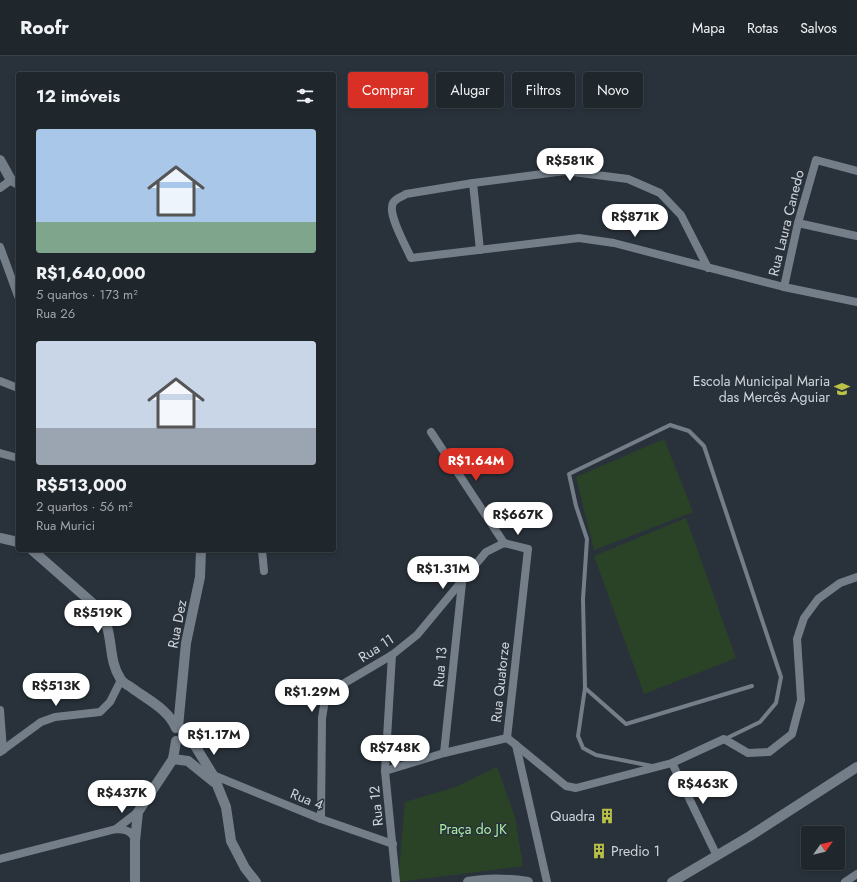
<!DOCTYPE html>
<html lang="pt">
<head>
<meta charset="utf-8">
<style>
  body { margin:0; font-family:Jost,sans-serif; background:#272e34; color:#f1f3f6; height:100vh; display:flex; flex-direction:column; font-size:15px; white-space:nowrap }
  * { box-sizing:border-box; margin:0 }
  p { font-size:13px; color:#a1a5a9 }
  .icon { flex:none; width:22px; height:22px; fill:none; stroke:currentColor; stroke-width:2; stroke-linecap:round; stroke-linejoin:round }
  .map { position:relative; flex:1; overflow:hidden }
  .panel { position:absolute; left:16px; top:16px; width:320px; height:480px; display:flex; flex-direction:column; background:#1f262c; border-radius:4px; box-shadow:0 2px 6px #0003,0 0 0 1px #3c4348 }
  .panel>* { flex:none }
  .guide { position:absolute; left:348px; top:16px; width:380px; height:36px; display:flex; gap:8px }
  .needle { width:26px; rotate:56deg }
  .buttons { position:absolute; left:801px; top:770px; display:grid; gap:8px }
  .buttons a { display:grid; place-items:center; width:44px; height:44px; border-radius:4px; background:#1f262c; box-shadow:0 2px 6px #0003,0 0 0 1px #3c4348; font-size:20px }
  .price { position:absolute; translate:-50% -34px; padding:0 9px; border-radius:14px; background:#fff; color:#222; font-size:13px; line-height:26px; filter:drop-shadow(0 1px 2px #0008) }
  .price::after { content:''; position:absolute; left:50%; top:24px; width:12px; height:9px; margin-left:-6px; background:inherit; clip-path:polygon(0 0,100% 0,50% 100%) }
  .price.selected { background:#d93025; color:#fff }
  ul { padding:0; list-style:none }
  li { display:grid; align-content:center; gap:8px; height:212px; padding:0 20px }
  li span { display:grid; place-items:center; height:124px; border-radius:4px; color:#555 }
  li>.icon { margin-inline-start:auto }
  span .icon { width:72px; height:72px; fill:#fffc; stroke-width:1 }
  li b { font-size:17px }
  h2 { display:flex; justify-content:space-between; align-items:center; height:48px; padding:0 20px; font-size:17px }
  .pill { padding:0 14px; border-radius:4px; background:#1f262c; box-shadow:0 2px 6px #0003,0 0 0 1px #3c4348; font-size:14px; line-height:36px }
  .pill.selected { background:#d93025; color:#fff }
  header { display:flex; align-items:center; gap:24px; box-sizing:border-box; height:56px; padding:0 20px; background:#1f262c; border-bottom:1px solid #3c4348 }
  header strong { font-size:19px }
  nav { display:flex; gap:22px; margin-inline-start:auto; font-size:14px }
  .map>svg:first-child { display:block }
  .green { fill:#2a4327 }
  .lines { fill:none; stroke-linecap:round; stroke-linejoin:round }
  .service { stroke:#747e89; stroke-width:4 }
  .minor { stroke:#747e89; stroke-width:8 }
  .tertiary { stroke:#747e89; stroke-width:10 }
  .labels { text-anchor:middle; stroke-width:3; stroke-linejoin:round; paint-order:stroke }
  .street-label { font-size:14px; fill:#d0d5db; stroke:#29323b }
  .poi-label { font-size:14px; fill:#d0d5db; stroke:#29323b; text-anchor:end }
  .park-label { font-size:14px; fill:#acf0a4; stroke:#29323b }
</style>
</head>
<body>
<header>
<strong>Roofr</strong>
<nav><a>Mapa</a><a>Rotas</a><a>Salvos</a></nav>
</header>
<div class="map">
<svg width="857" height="826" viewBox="0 0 857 826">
  <rect width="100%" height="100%" fill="#29323b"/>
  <g class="green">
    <polygon points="664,383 693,456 594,494 576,421"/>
    <polygon points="686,462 736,602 644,638 594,500"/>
    <polygon points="497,711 515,761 523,810 398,826 405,746 456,731"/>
  </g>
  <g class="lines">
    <g class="service">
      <polyline points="585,632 626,668 752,630"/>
      <polyline points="652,710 596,699 583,692 578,680 585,632 583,543 587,483 576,450 569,418 670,369 689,375 704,390 781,621 776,647 760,666 725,683"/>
    </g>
    <g class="minor">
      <polyline points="473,127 480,194"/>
      <polyline points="0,132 11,124"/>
      <polyline points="798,167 857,180"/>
      <polyline points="0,191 18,240"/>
      <path d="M708,212L681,159L660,137L628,123L565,115L473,127L406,138C402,141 396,142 393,147C387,158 406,190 411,202L579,182L614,187L784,231L857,246"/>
      <polyline points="784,231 798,167 816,104 857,115"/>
      <polyline points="0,325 18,332"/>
      <polyline points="431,376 504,487"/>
      <polyline points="0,397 18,402"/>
      <polyline points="262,494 264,515"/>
      <polyline points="392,599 385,715 396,826"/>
      <polyline points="0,654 3,694"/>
      <polyline points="516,689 566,730 576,732 672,707 724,683 748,697 769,696 792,678 801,644 797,583 804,562 818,543 840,527 857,521"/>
      <polyline points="0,696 41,666 55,661 100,656 110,646 121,624"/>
      <polyline points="444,697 462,527"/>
      <polyline points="672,707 717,800"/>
      <polyline points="385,715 444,697 507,682"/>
      <polyline points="213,719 321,763 393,788"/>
      <polyline points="321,763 322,662 326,638 392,599 417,579 486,496 504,487 528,493 507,682 516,689 547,826"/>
      <polyline points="116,773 138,756"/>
      <path d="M0,803L116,773C125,773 133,775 135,785"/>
      <polyline points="845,826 857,818"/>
    </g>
    <g class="tertiary">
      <polyline points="0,104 11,124 18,128"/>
      <polyline points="0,482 18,486"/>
      <path d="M32,494L97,551C116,576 106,600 120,622C122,627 128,629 132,632C148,644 168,653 176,672"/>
      <polyline points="178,671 186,587 200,521 201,494"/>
      <polyline points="189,680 213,719 226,751 231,785 245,812 256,826"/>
      <polyline points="173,703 188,705 214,726"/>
      <polyline points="135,826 135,785 138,756 173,703 176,685"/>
      <path d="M468,826C488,822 508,823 528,826"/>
      <polyline points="672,826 750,780 857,711"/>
    </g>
  </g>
  <defs>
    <symbol id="school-bare" viewBox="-9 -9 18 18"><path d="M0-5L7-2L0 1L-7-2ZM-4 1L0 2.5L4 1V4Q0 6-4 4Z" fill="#b9c146" stroke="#29323b" stroke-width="2.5" paint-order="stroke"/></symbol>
    <symbol id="building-bare" viewBox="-9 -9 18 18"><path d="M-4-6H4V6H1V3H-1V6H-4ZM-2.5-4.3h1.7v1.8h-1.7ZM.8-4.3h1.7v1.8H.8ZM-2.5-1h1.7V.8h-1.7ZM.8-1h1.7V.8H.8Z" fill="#b9c146" stroke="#29323b" stroke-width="2.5" paint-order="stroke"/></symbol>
  </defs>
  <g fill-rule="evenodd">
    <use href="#school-bare" x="831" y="322" width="22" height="22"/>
    <use href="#building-bare" x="596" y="749" width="22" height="22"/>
    <use href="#building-bare" x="588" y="784" width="22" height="22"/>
  </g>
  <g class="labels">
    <g class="street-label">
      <text transform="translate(786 167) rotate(-76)" y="5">Rua Laura Canedo</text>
      <text transform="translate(177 568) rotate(-79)" y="5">Rua Dez</text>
      <text transform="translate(376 592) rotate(-33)" y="5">Rua 11</text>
      <text transform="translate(440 611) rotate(-85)" y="5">Rua 13</text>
      <text transform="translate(500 626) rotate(-84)" y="5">Rua Quatorze</text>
      <text transform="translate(307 743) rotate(22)" y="5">Rua 4</text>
      <text transform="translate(376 750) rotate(-96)" y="5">Rua 12</text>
    </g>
    <g class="poi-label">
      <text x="830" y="330">Escola Municipal Maria<tspan x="830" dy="16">das Mercês Aguiar</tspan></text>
      <text x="595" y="765">Quadra</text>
      <text x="611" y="800" text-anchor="start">Predio 1</text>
    </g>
    <g class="park-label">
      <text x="473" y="778">Praça do JK</text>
    </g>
  </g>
</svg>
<div class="buttons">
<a><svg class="needle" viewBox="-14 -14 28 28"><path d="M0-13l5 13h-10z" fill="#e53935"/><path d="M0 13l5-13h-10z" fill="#a1a5a9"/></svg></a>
</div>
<b class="price" style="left:570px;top:126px">R$581K</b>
<b class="price" style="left:635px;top:182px">R$871K</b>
<b class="price selected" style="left:476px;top:426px">R$1.64M</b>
<b class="price" style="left:518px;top:480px">R$667K</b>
<b class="price" style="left:443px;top:534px">R$1.31M</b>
<b class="price" style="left:98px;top:578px">R$519K</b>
<b class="price" style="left:56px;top:651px">R$513K</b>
<b class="price" style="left:312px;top:657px">R$1.29M</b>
<b class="price" style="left:214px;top:700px">R$1.17M</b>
<b class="price" style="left:395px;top:713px">R$748K</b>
<b class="price" style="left:703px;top:749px">R$463K</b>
<b class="price" style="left:122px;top:758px">R$437K</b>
<div class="guide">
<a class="pill selected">Comprar</a>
<a class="pill">Alugar</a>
<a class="pill">Filtros</a>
<a class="pill">Novo</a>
</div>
<section class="panel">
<h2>12 imóveis<svg class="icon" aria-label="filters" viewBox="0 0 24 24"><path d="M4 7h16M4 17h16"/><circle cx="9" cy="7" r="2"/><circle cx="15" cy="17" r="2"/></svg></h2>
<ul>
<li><span style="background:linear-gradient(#a9c7e8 75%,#7fa58c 0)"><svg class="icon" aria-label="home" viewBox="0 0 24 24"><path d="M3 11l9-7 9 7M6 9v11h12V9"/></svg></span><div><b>R$1,640,000</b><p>5 quartos · 173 m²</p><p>Rua 26</p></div></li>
<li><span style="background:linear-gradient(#c9d6e8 70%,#9aa5b1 0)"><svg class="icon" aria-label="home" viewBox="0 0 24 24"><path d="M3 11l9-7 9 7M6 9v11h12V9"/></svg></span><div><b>R$513,000</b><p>2 quartos · 56 m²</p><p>Rua Murici</p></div></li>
</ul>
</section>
</div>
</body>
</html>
